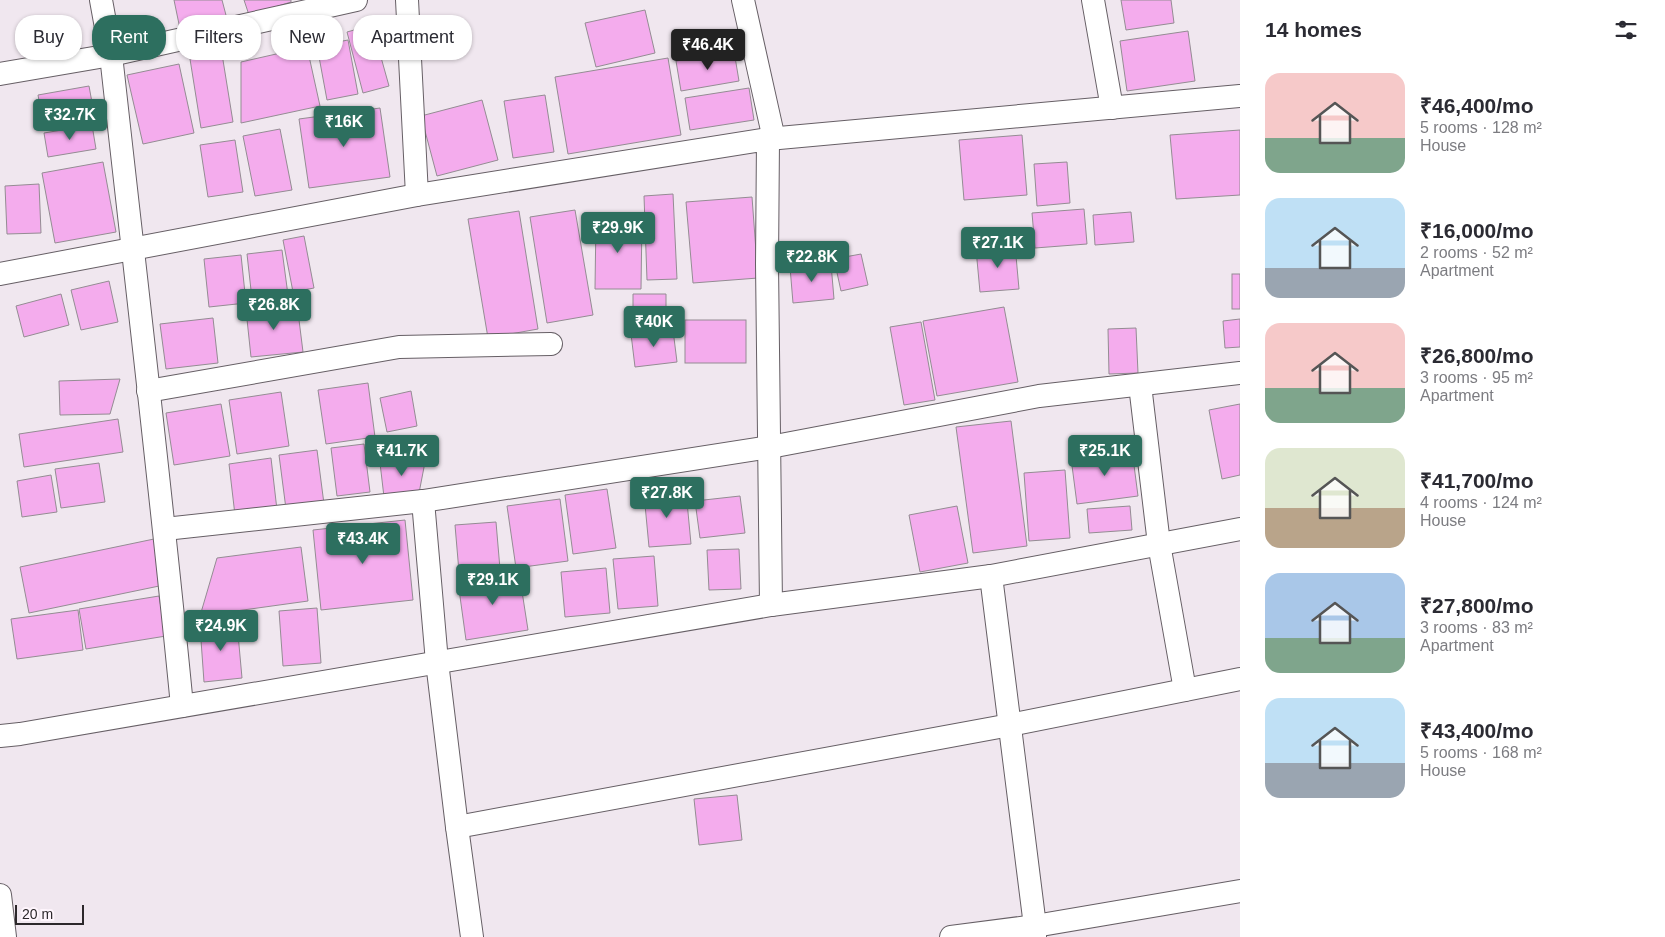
<!DOCTYPE html>
<html lang="en">
<head>
<meta charset="utf-8">
<style>
  body { margin:0; font-family:Helvetica,sans-serif; background:#f2f2f3; color:#2b2b33; height:100vh; display:flex; flex-direction:column; font-size:19px; white-space:nowrap }
  * { box-sizing:border-box; margin:0 }
  p { font-size:16px; color:#7c7c81 }
  .icon { flex:none; width:28px; height:28px; fill:none; stroke:currentColor; stroke-width:2; stroke-linecap:round; stroke-linejoin:round }
  .map { position:relative; flex:1; overflow:hidden }
  .side { display:flex; flex-direction:column; background:#fff; width:425px }
  .side>* { flex:none }
  .top-card { position:absolute; left:15px; top:15px; width:475px; height:45px; display:flex; gap:10px }
  .scale { position:absolute; left:15px; bottom:12px; width:69px; box-sizing:border-box; padding-left:5px; border:2px solid #2c282b; border-top:0; font-size:14px; line-height:18px; white-space:nowrap; color:#2c282b; -webkit-text-stroke:4px #fef5fc; paint-order:stroke }
  .price { position:absolute; translate:-50% -42px; padding:0 11px; border-radius:5px; background:#2d6f5f; color:#fff; font-size:16px; line-height:32px; filter:drop-shadow(0 1px 2px #0008) }
  .price::after { content:''; position:absolute; left:50%; top:30px; width:15px; height:11px; margin-left:-8px; background:inherit; clip-path:polygon(0 0,100% 0,50% 100%) }
  .price.selected { background:#222; color:#fff }
  ul { padding:0; list-style:none }
  li { display:flex; align-items:center; gap:15px; height:125px; padding:0 25px }
  li span { display:grid; place-items:center; flex:none; width:140px; height:100px; border-radius:15px; color:#555 }
  li>.icon { margin-inline-start:auto }
  span .icon { width:60px; height:60px; fill:#fffc; stroke-width:1 }
  li b { font-size:21px }
  h2 { display:flex; justify-content:space-between; align-items:center; height:60px; padding:0 25px; font-size:21px }
  .pill { padding:0 18px; border-radius:20px; background:#fff; box-shadow:0 1px 4px #0004; font-size:18px; line-height:45px }
  .pill.selected { background:#2d6f5f; color:#fff }
  main { display:flex; flex:1; min-height:0 }
  .map>svg:first-child { display:block }
  .building { fill:#f4aced; stroke:#948c93 }
  .lines { fill:none; stroke-linecap:round; stroke-linejoin:round }
  .minor-casing { stroke:#665f65; stroke-width:24 }
  .minor { stroke:#fff; stroke-width:22 }
</style>
</head>
<body>
<main>
<div class="map">
<svg width="1240" height="937" viewBox="0 0 1240 937">
  <rect width="100%" height="100%" fill="#f0e7ef"/>
  <g class="building">
    <polygon points="174,0 222,0 227,19 180,29"/>
    <polygon points="244,0 291,0 291,2 249,15"/>
    <polygon points="1121,0 1171,0 1174,23 1126,30"/>
    <polygon points="645,10 655,53 596,67 585,23"/>
    <polygon points="372,25 389,86 363,93 347,32"/>
    <polygon points="1188,31 1195,81 1127,91 1120,41"/>
    <polygon points="348,40 358,94 327,100 317,46"/>
    <polygon points="307,47 320,106 241,123 241,62"/>
    <polygon points="734,51 739,81 681,91 676,61"/>
    <polygon points="222,54 233,122 201,128 190,59"/>
    <polygon points="668,58 681,135 568,154 555,77"/>
    <polygon points="179,64 194,133 143,144 127,75"/>
    <polygon points="89,86 95,119 44,128 38,95"/>
    <polygon points="749,88 754,120 690,130 685,98"/>
    <polygon points="545,95 554,152 513,158 504,101"/>
    <polygon points="482,100 498,160 437,176 421,116"/>
    <polygon points="380,108 390,177 309,188 299,119"/>
    <polygon points="92,125 96,149 48,157 44,133"/>
    <polygon points="280,129 292,190 255,196 243,136"/>
    <polygon points="1240,130 1240,195 1176,199 1170,135"/>
    <polygon points="1022,135 1027,195 964,200 959,140"/>
    <polygon points="235,140 243,192 208,197 200,145"/>
    <polygon points="103,162 116,232 55,243 42,173"/>
    <polygon points="1067,162 1070,203 1037,206 1034,164"/>
    <polygon points="39,184 41,233 7,234 5,186"/>
    <polygon points="673,194 677,279 647,280 644,196"/>
    <polygon points="752,197 758,278 693,283 686,202"/>
    <polygon points="1084,209 1087,244 1035,248 1032,213"/>
    <polygon points="575,210 593,315 547,323 530,217"/>
    <polygon points="519,211 538,329 488,338 468,219"/>
    <polygon points="1131,212 1134,242 1095,245 1093,215"/>
    <polygon points="596,219 642,219 641,289 595,289"/>
    <polygon points="304,236 314,288 293,292 283,240"/>
    <polygon points="1015,245 1019,289 980,292 976,249"/>
    <polygon points="282,250 288,295 252,299 247,254"/>
    <polygon points="861,254 868,285 841,291 834,259"/>
    <polygon points="241,255 246,303 209,307 204,259"/>
    <polygon points="831,264 834,299 793,303 790,267"/>
    <rect x="1232" y="274" width="8" height="35"/>
    <polygon points="109,281 118,322 81,330 71,290"/>
    <polygon points="61,294 69,325 24,337 16,306"/>
    <polygon points="633,294 666,294 666,318 633,328"/>
    <polygon points="297,304 303,352 251,357 246,310"/>
    <polygon points="1004,307 1018,382 937,396 923,321"/>
    <polygon points="213,318 218,363 166,369 160,324"/>
    <polygon points="1240,319 1240,347 1225,348 1223,321"/>
    <rect x="685" y="320" width="61" height="43"/>
    <polygon points="921,322 935,400 904,405 890,327"/>
    <polygon points="1136,328 1138,373 1109,374 1108,329"/>
    <polygon points="673,330 677,362 635,367 631,334"/>
    <polygon points="120,379 110,414 60,415 59,381"/>
    <polygon points="368,383 375,437 326,444 318,390"/>
    <polygon points="411,391 417,426 387,432 380,398"/>
    <polygon points="281,392 289,446 237,454 229,400"/>
    <polygon points="221,404 230,456 174,465 166,413"/>
    <polygon points="1240,404 1240,475 1222,479 1209,410"/>
    <polygon points="118,419 123,452 24,467 19,434"/>
    <polygon points="1011,421 1027,546 973,553 956,427"/>
    <polygon points="364,444 370,492 337,496 331,448"/>
    <polygon points="317,450 324,504 286,509 279,455"/>
    <polygon points="1132,450 1138,496 1077,504 1071,458"/>
    <polygon points="426,457 419,493 384,497 380,463"/>
    <polygon points="271,458 277,510 235,515 229,464"/>
    <polygon points="99,463 105,502 61,508 55,469"/>
    <polygon points="1065,470 1070,538 1029,541 1024,473"/>
    <polygon points="51,475 57,512 22,517 17,481"/>
    <polygon points="607,489 616,548 573,554 565,495"/>
    <polygon points="686,491 691,544 649,547 644,494"/>
    <polygon points="740,496 745,533 700,538 695,501"/>
    <polygon points="560,499 568,561 516,568 507,506"/>
    <polygon points="957,506 968,563 920,572 909,515"/>
    <polygon points="1130,506 1132,530 1089,533 1087,509"/>
    <polygon points="405,520 413,600 321,610 313,530"/>
    <polygon points="496,522 500,569 459,572 455,525"/>
    <polygon points="154,539 164,585 29,613 20,567"/>
    <polygon points="301,547 308,601 200,616 217,558"/>
    <polygon points="739,549 741,589 709,590 707,550"/>
    <polygon points="654,556 658,606 618,609 613,559"/>
    <polygon points="606,568 610,613 565,617 561,572"/>
    <polygon points="519,572 528,630 466,640 458,582"/>
    <polygon points="159,596 166,636 86,649 79,609"/>
    <polygon points="317,608 321,663 283,666 279,611"/>
    <polygon points="78,610 83,650 17,659 11,619"/>
    <polygon points="237,623 242,678 204,682 200,626"/>
    <polygon points="737,795 742,840 699,845 694,799"/>
  </g>
  <g class="lines">
    <defs>
      <g id="minor">
        <path d="M101,0L111,55C135,272 161,489 182,706"/>
        <polyline points="407,0 417,195"/>
        <polyline points="743,0 774,139"/>
        <polyline points="1093,0 1112,108"/>
        <polyline points="0,74 111,55 356,0"/>
        <polyline points="768,139 1240,96"/>
        <polyline points="0,274 417,195 768,139 767,264 771,605"/>
        <polyline points="1140,385 1159,544 1185,690"/>
        <polyline points="148,391 399,347 551,344"/>
        <polyline points="423,501 437,662 457,827 472,937"/>
        <polyline points="165,529 423,501 770,447 1039,396 1240,373"/>
        <polyline points="991,576 1035,926 1035,937"/>
        <polyline points="0,736 20,734 771,605 991,576 1240,529"/>
        <polyline points="457,827 1010,725 1240,679"/>
        <polyline points="0,895 5,937"/>
        <polyline points="951,937 1035,926 1240,891"/>
      </g>
    </defs>
    <use href="#minor" class="minor-casing"/>
    <use href="#minor" class="minor"/>
  </g>
</svg>
<div class="scale">20 m</div>
<b class="price selected" style="left:708px;top:71px">₹46.4K</b>
<b class="price" style="left:70px;top:141px">₹32.7K</b>
<b class="price" style="left:344px;top:148px">₹16K</b>
<b class="price" style="left:618px;top:254px">₹29.9K</b>
<b class="price" style="left:998px;top:269px">₹27.1K</b>
<b class="price" style="left:812px;top:283px">₹22.8K</b>
<b class="price" style="left:274px;top:331px">₹26.8K</b>
<b class="price" style="left:654px;top:348px">₹40K</b>
<b class="price" style="left:402px;top:477px">₹41.7K</b>
<b class="price" style="left:1105px;top:477px">₹25.1K</b>
<b class="price" style="left:667px;top:519px">₹27.8K</b>
<b class="price" style="left:363px;top:565px">₹43.4K</b>
<b class="price" style="left:493px;top:606px">₹29.1K</b>
<b class="price" style="left:221px;top:652px">₹24.9K</b>
<div class="top-card">
<a class="pill">Buy</a>
<a class="pill selected">Rent</a>
<a class="pill">Filters</a>
<a class="pill">New</a>
<a class="pill">Apartment</a>
</div>
</div>
<section class="side">
<h2>14 homes<svg class="icon" aria-label="filters" viewBox="0 0 24 24"><path d="M4 7h16M4 17h16"/><circle cx="9" cy="7" r="2"/><circle cx="15" cy="17" r="2"/></svg></h2>
<ul>
<li><span style="background:linear-gradient(#f6c9c9 65%,#7fa58c 0)"><svg class="icon" aria-label="home" viewBox="0 0 24 24"><path d="M3 11l9-7 9 7M6 9v11h12V9"/></svg></span><div><b>₹46,400/mo</b><p>5 rooms · 128 m²</p><p>House</p></div></li>
<li><span style="background:linear-gradient(#bfe0f5 70%,#9aa5b1 0)"><svg class="icon" aria-label="home" viewBox="0 0 24 24"><path d="M3 11l9-7 9 7M6 9v11h12V9"/></svg></span><div><b>₹16,000/mo</b><p>2 rooms · 52 m²</p><p>Apartment</p></div></li>
<li><span style="background:linear-gradient(#f6c9c9 65%,#7fa58c 0)"><svg class="icon" aria-label="home" viewBox="0 0 24 24"><path d="M3 11l9-7 9 7M6 9v11h12V9"/></svg></span><div><b>₹26,800/mo</b><p>3 rooms · 95 m²</p><p>Apartment</p></div></li>
<li><span style="background:linear-gradient(#dfe7d0 60%,#b9a48a 0)"><svg class="icon" aria-label="home" viewBox="0 0 24 24"><path d="M3 11l9-7 9 7M6 9v11h12V9"/></svg></span><div><b>₹41,700/mo</b><p>4 rooms · 124 m²</p><p>House</p></div></li>
<li><span style="background:linear-gradient(#a9c7e8 65%,#7fa58c 0)"><svg class="icon" aria-label="home" viewBox="0 0 24 24"><path d="M3 11l9-7 9 7M6 9v11h12V9"/></svg></span><div><b>₹27,800/mo</b><p>3 rooms · 83 m²</p><p>Apartment</p></div></li>
<li><span style="background:linear-gradient(#bfe0f5 65%,#9aa5b1 0)"><svg class="icon" aria-label="home" viewBox="0 0 24 24"><path d="M3 11l9-7 9 7M6 9v11h12V9"/></svg></span><div><b>₹43,400/mo</b><p>5 rooms · 168 m²</p><p>House</p></div></li>
</ul>
</section>
</main>
</body>
</html>
